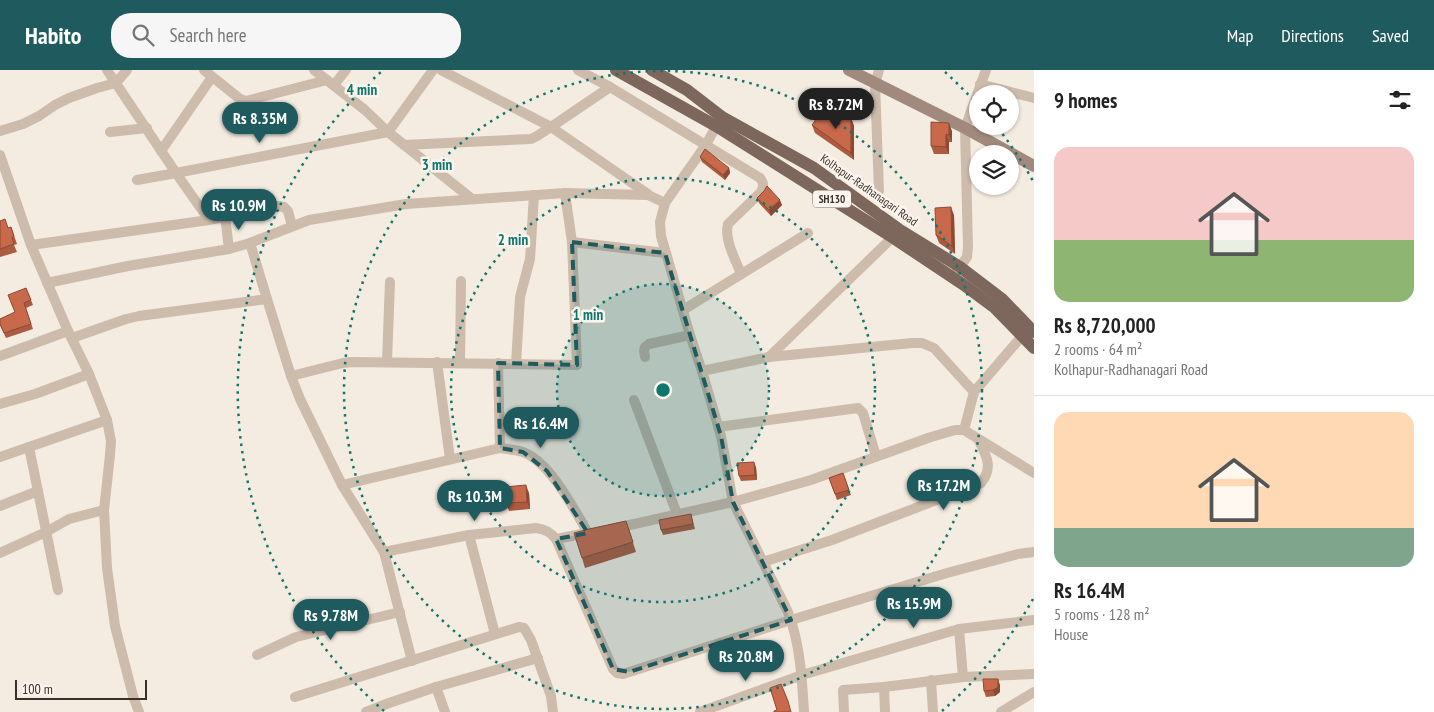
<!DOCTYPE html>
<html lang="en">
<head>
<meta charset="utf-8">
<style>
  body { margin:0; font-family:"PT Sans Narrow",sans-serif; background:#f6f6f6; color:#222; height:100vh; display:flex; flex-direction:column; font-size:19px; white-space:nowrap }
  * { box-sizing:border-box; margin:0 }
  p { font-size:16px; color:#767676 }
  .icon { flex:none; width:28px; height:28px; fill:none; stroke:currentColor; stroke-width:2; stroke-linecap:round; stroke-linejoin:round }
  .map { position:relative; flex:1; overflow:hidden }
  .drawer { display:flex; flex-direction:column; background:#fff; width:400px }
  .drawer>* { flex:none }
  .buttons { position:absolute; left:969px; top:15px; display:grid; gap:10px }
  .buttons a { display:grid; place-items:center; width:50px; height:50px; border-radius:50%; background:#fff; box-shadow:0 1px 4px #0004; font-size:25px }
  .scale { position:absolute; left:15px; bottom:12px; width:132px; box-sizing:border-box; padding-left:5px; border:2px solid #3b302b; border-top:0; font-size:14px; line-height:18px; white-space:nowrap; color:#3b302b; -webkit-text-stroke:4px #fbf5ee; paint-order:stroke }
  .price { position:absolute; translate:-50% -42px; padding:0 11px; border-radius:18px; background:#1f5a5e; color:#fff; font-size:16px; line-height:32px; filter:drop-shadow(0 1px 2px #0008) }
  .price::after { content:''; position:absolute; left:50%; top:30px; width:15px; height:11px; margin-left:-8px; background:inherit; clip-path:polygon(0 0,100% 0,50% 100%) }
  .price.current { background:#222; color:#fff }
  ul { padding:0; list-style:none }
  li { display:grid; align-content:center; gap:10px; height:265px; padding:0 20px }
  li+li { border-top:1px solid #e0e0e0 }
  li span { display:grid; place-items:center; height:155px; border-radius:15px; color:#555 }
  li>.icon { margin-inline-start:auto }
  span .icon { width:90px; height:90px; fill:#fffc; stroke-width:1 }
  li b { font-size:21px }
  h2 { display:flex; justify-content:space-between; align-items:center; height:60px; padding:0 20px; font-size:21px }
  header { display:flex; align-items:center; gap:30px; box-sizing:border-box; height:70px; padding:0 25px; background:#1f5a5e; color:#fff }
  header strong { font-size:24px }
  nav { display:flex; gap:28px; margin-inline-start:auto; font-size:18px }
  .search { width:350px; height:45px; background:#f6f6f6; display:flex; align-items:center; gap:12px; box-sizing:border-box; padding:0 18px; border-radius:20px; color:#767676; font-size:19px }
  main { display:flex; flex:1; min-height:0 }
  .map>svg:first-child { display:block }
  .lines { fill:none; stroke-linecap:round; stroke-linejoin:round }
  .street { stroke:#cdbbac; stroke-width:10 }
  .secondary { stroke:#a18a7d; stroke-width:12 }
  .primary { stroke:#7d675c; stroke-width:12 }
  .wall { fill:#ac5a40 }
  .shaded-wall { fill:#8c4a34 }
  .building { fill:#c8694b; stroke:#8c4a34 }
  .marked { fill:#1f5a5e; fill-opacity:0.2; stroke:#1f5a5e; stroke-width:4; stroke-dasharray:10 6; stroke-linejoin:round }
  .ring { fill:none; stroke:#0f766e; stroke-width:2.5; stroke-dasharray:2.5 5 }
  .labels { text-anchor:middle; stroke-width:5; stroke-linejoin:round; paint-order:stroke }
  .shield { fill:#fbf5ee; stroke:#756b66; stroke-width:1 }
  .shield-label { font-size:11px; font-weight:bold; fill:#3b302b }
  .street-label { font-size:12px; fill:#3b302b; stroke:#fbf5ee }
  .centre { fill:#0f766e; stroke:#fbf5ee; stroke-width:2.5 }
  .ring-label { font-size:15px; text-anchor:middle; font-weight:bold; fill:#0f766e; stroke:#fbf5ee; stroke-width:5; stroke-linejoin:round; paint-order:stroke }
</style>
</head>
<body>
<header>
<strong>Habito</strong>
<div class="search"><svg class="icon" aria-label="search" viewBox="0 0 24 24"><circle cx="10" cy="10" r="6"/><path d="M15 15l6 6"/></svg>Search here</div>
<nav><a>Map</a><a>Directions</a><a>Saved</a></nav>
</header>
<main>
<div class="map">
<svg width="1034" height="642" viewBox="0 0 1034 642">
  <rect width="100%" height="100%" fill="#f4ebe1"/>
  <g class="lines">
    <g class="street">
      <polyline points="107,0 176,103 388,62 433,0"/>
      <polyline points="204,0 240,29 246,31 327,10"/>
      <polyline points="314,0 365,40 388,62 472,129"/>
      <polyline points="441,0 551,57 648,124"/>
      <path d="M578,0L610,17L760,108C764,113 764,116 761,122L728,154C724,170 735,188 741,204"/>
      <polyline points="879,0 875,14 879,121"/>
      <polyline points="980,14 1034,28"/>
      <polyline points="334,15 346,0"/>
      <path d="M720,50L705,76L665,133L660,152L661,166L690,265L702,301L721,366L733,432L788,542C800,573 802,608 804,642"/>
      <polyline points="0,61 23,54 39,46 55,35 69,28 97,18 116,13 127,0"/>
      <polyline points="110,62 147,58"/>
      <polyline points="404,75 531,69 537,66 551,57 610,17"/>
      <polyline points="161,81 212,7"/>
      <polyline points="0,85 31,175 68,261 89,304 107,350 111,371 110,385 104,440 107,498 115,556 133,626 139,642"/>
      <polyline points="137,110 176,103 209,150 279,136 284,137 288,141 292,156"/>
      <polyline points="225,146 229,179"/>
      <polyline points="572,172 665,183"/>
      <polyline points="31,175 209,150"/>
      <polyline points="956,202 967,187 968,177 965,58 986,0"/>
      <polyline points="47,213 128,196 229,179 250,173 309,150 406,134 565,123 648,125 665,133"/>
      <polyline points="267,229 291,306 300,329 342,415 384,482 412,591"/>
      <polyline points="683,240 808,163"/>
      <polyline points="72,268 126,249 139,246 267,229 250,173"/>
      <polyline points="0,286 68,261"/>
      <polyline points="645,287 644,281 645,277 649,274 690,265"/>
      <polyline points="769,287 897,163"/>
      <polyline points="387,291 390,212"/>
      <polyline points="437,292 450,389"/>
      <polyline points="460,293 461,211"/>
      <polyline points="498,293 500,378"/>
      <polyline points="516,294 520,227 530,189 534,125"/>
      <polyline points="702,301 769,287 912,273 922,273 934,278 974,322"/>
      <polyline points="291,306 343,293 351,292 577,295 572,172 565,123"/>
      <polyline points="634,330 677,444"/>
      <polyline points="0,334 35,324 89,304"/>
      <polyline points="718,357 858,338 863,343 876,386"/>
      <polyline points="964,360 974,322 1022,266"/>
      <polyline points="29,377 58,520"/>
      <polyline points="0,387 107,350"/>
      <path d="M342,415L500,378C507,379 516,380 523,382C550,392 574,439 588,463"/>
      <polyline points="0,436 38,421"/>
      <polyline points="616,458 733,432 811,410 931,367 955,360 964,360 1034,403"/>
      <polyline points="469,465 495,564"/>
      <polyline points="556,469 587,463"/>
      <path d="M384,482L469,465L536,458C545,459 550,462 556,469L613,599L617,603L623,604L791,550L947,503L1018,484L1034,482"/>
      <polyline points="0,483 46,462 69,449 104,440"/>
      <path d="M763,492L832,470L981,413C994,397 986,385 978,369"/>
      <polyline points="959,559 963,607"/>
      <polyline points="257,585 296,567 400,542"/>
      <polyline points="931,610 933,642"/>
      <polyline points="436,617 445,642"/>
      <polyline points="884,617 885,642"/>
      <polyline points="295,627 519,557 524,558 531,570 551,626 553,642"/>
      <polyline points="366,642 389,633 436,617 538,588"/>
      <polyline points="700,642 802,605 959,559 1034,550"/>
      <polyline points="844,642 843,620 884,617 963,607 1034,604"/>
      <polyline points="1001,642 1034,622"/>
    </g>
    <polyline class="secondary" points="849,0 965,58 1034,96"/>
    <g class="primary">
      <polyline points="616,0 716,56 892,167 964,215 995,238 1034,278"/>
      <polyline points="652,0 687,20 722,47 814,98 900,160 960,197 1002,229 1034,262"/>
    </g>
  </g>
  <g class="wall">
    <polygon points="851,48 854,56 854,90 815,63 812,55"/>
    <polygon points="931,52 952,61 952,72 949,72 949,84 934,84 931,76"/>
    <polygon points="700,87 729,98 730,103 725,110 702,92"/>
    <polygon points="757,128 782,135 771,146 759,133"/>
    <polygon points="954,145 955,184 939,173 936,165"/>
    <polygon points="0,151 9,158 11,157 17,174 14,175 17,182 0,187"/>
    <polygon points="26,218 33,235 26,238 33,259 6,268 0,255 15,242"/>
    <polygon points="756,397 757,410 741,411 739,406"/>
    <polygon points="843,403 851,425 837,430 829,408"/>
    <polygon points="529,423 530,439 509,441 506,433"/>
    <polygon points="691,444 695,459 663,465 661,460"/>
    <polygon points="626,451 636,482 585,498 582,488"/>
    <polygon points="1000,615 1000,622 995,626 986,627 984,621"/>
  </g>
  <g class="shaded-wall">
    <polygon points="851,48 854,56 854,90 851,83"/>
    <polygon points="949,53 952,61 952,72 949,65"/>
    <polygon points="946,64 949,72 949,84 946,77"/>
    <polygon points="729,98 730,103 725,110 723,105"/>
    <polygon points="780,130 782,135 771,146 769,140"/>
    <polygon points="951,137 954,145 955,184 952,176"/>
    <polygon points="754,392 756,397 757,410 755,405"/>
    <polygon points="526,415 529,423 530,439 527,432"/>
    <polygon points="998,609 1000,615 1000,622 995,626 993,620"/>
  </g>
  <g class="building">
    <polygon points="817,48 851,48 851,83 812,55"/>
    <polygon points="931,52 949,53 949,65 946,64 946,77 931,76"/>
    <polygon points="705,79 729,98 723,105 700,87"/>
    <polygon points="767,116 780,130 769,140 757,128 764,121"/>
    <polygon points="951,137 952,176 936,165 935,138"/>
    <polygon points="5,149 8,158 11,157 14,166 12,167 14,174 0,179 0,151"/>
    <polygon points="26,218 31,230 24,233 31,254 4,263 0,254 0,249 15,242 8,225"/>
    <polygon points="754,392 755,405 739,406 737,393"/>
    <polygon points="843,403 849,420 835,424 829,408"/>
    <polygon points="526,415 527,432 506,433 505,417"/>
    <polygon points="691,444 693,454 661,460 659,450"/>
    <polygon points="626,451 633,472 582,488 574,463 589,459"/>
    <polygon points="983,609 998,609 998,617 993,620 984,621"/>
    <polygon points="781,614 788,631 791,642 774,642 774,641 777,640 770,618"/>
  </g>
  <path class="marked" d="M572,172L665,183L721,366L733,432L791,550L629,602L613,599L556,469L588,463L547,401L523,382L500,378L498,293L577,295Z"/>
  <circle cx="663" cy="320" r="106" fill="#0f766e" fill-opacity=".12"/>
  <g class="ring">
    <circle cx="663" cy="320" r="106"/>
    <circle cx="663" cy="320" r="212"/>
    <circle cx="663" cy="320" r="319"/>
    <path d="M1033 529A425 425 0 0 1 942 641M384 641A425 425 0 0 1 381 2M945 2A425 425 0 0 1 976 33M998 58A425 425 0 0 1 1033 111"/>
  </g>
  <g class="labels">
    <rect class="shield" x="813" y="120.5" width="38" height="17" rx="4"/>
    <g class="shield-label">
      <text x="832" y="133">SH130</text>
    </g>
    <g class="street-label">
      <text transform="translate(869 120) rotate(35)" y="4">Kolhapur-Radhanagari Road</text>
    </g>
  </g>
  <circle cx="663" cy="320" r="8" class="centre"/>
  <g class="ring-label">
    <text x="362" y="25">4 min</text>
    <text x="437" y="100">3 min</text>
    <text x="513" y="175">2 min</text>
    <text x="588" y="250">1 min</text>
  </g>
</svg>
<div class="buttons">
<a><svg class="icon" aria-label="locate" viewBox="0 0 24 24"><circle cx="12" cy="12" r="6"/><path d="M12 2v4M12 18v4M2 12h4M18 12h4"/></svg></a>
<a><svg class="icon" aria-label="layers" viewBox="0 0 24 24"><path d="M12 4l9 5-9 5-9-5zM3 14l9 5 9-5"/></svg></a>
</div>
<div class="scale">100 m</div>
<b class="price current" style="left:836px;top:60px">Rs 8.72M</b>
<b class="price" style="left:260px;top:74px">Rs 8.35M</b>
<b class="price" style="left:239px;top:161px">Rs 10.9M</b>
<b class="price" style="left:541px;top:379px">Rs 16.4M</b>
<b class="price" style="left:944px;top:441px">Rs 17.2M</b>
<b class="price" style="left:475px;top:452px">Rs 10.3M</b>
<b class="price" style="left:914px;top:559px">Rs 15.9M</b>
<b class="price" style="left:331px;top:571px">Rs 9.78M</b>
<b class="price" style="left:746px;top:612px">Rs 20.8M</b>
</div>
<section class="drawer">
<h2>9 homes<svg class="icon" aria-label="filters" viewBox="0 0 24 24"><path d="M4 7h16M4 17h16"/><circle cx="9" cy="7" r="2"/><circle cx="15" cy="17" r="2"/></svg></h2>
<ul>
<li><span style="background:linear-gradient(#f6c9c9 60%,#8fb573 0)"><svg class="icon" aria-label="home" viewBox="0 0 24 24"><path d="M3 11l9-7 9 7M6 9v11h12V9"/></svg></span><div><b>Rs 8,720,000</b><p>2 rooms · 64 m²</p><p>Kolhapur-Radhanagari Road</p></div></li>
<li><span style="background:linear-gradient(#ffd9b3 75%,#7fa58c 0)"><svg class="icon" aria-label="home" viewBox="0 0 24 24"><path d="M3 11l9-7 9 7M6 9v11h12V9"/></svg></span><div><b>Rs 16.4M</b><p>5 rooms · 128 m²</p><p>House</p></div></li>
</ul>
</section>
</main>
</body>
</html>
